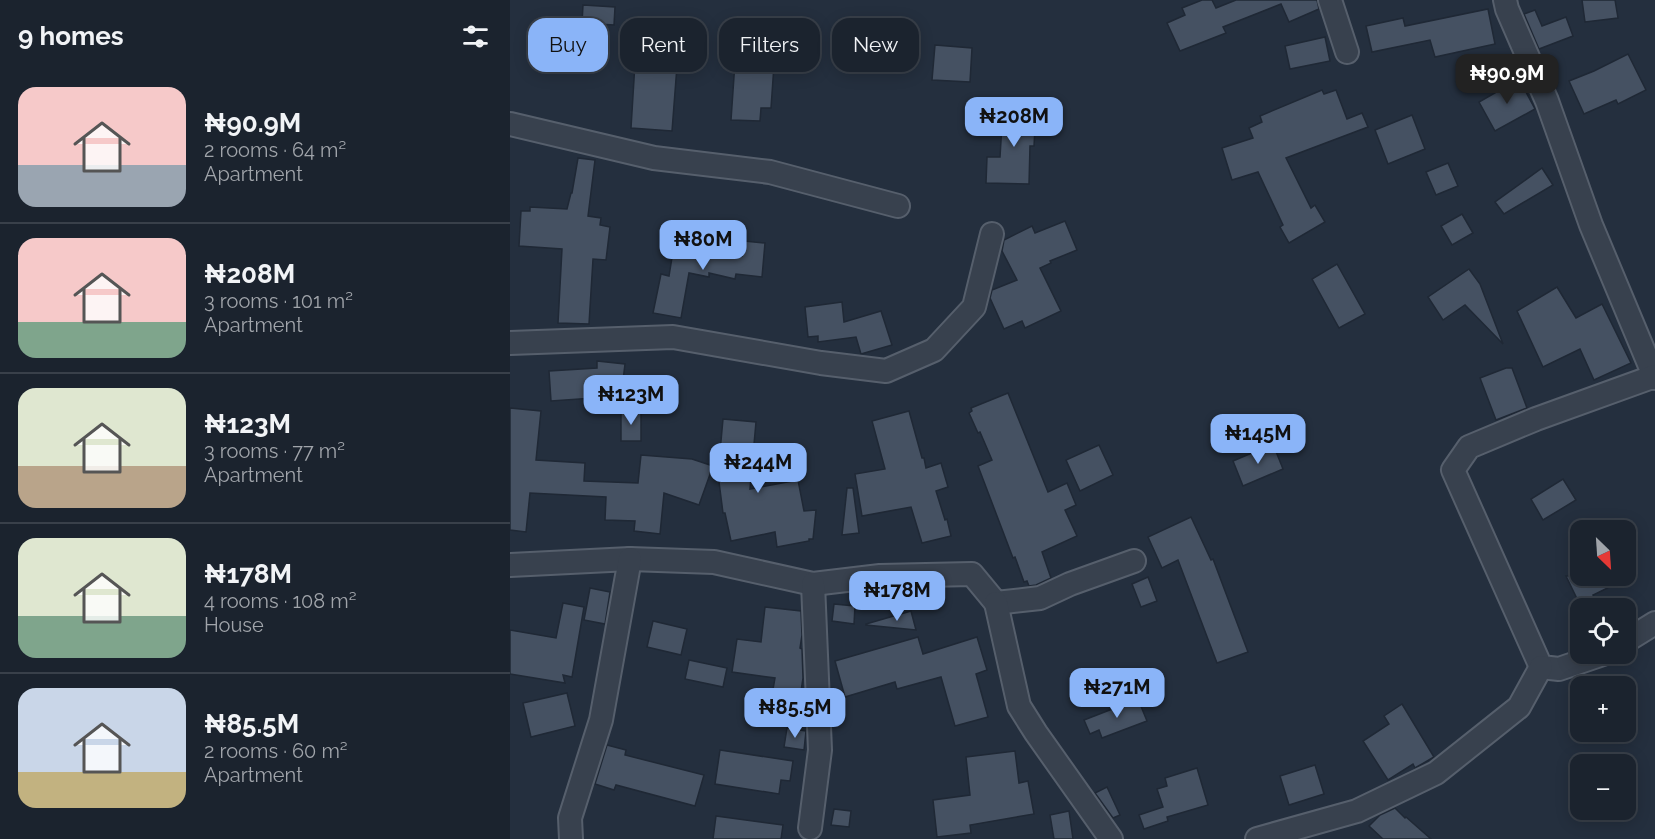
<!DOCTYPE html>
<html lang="en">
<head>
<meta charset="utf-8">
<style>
  body { margin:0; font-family:Raleway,sans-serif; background:#242b36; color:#f1f3f6; height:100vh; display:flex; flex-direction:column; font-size:22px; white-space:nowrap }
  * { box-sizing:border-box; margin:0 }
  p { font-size:20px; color:#a0a4aa }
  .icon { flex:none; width:33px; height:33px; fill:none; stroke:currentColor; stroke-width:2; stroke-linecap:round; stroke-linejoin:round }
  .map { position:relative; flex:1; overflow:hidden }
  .panel { display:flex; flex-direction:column; background:#1b232e; width:510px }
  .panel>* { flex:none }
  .top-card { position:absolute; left:18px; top:18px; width:570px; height:54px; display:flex; gap:12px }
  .needle { width:39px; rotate:155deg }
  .tools { position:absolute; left:1060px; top:520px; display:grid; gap:12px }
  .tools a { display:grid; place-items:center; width:66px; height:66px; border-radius:12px; background:#1b232e; box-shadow:0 3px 15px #0003,0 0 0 2px #39404a; font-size:30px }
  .price { position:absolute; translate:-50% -51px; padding:0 14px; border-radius:12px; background:#8ab4f8; color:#111; font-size:20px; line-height:39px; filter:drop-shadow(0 2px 3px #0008) }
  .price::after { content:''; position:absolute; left:50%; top:36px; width:18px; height:14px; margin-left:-9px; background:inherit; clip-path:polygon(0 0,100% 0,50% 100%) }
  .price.on { background:#222; color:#fff }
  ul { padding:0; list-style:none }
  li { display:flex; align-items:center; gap:18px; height:150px; padding:0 18px }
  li+li { border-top:2px solid #39404a }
  li span { display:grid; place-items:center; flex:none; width:168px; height:120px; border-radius:18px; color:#555 }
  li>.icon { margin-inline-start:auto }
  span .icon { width:72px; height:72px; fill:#fffc; stroke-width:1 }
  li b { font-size:26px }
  h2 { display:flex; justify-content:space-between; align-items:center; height:72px; padding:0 18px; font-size:26px }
  .tag { padding:0 21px; border-radius:18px; background:#1b232e; box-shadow:0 3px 15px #0003,0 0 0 2px #39404a; font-size:21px; line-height:54px }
  .tag.on { background:#8ab4f8; color:#111 }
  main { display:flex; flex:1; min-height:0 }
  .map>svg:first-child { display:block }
  .building { fill:#455162; stroke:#1f2835; stroke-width:1.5 }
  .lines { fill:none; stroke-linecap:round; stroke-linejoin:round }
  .minor-casing { stroke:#565f6c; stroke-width:26 }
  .minor { stroke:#38414e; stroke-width:22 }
</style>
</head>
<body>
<main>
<section class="panel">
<h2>9 homes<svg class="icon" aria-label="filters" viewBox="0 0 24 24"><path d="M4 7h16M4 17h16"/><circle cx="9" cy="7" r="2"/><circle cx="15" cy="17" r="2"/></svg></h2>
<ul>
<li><span style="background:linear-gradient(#f6c9c9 65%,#9aa5b1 0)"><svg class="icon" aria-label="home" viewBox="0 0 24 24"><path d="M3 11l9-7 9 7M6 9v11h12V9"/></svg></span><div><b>₦90.9M</b><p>2 rooms · 64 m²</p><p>Apartment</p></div></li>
<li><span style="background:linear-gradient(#f6c9c9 70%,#7fa58c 0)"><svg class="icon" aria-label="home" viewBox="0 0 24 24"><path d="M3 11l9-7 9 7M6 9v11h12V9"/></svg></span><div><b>₦208M</b><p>3 rooms · 101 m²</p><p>Apartment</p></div></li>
<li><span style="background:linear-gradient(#dfe7d0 65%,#b9a48a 0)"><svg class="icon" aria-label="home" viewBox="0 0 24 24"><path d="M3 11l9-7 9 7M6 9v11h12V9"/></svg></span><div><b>₦123M</b><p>3 rooms · 77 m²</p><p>Apartment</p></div></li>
<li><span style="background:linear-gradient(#dfe7d0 65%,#7fa58c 0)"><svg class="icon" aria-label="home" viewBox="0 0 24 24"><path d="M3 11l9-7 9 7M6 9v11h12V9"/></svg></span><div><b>₦178M</b><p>4 rooms · 108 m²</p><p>House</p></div></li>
<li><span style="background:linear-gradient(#c9d6e8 70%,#c2b280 0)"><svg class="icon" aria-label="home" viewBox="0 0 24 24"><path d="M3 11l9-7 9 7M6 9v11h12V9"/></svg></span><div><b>₦85.5M</b><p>2 rooms · 60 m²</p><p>Apartment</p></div></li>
</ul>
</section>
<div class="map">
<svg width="1145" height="839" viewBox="0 0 1145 839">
  <rect width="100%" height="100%" fill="#242f3e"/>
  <g class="building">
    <polygon points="692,0 702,0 706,8 726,0 807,0 809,9 779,22 771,4 713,27 716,33 670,51 657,23 675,15 672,8"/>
    <polygon points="1072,0 1105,0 1108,18 1075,22"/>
    <polygon points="73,5 105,7 104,25 72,23"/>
    <polygon points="978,9 985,44 925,57 920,40 862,52 856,26 893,18 895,26"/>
    <polygon points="1025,10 1032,26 1056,17 1063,36 1029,49 1014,14"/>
    <polygon points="815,37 820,61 780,69 775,46"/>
    <polygon points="425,45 462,48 460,82 422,80"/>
    <polygon points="1118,54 1136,90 1108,104 1106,100 1074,114 1059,81 1084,71"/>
    <polygon points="225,62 264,65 261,108 251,108 250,121 221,120"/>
    <polygon points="125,63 167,66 162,131 121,128"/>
    <polygon points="1009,79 1025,109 985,131 969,102"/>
    <polygon points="812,90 814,94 826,90 837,119 852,113 858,127 776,158 801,208 805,205 815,222 779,243 770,227 773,225 748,172 722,180 712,148 743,138 739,128 752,122 750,116"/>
    <polygon points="493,108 526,110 524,146 520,146 519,184 476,183 477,157 490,157"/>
    <polygon points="902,115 915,149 878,164 865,130"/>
    <polygon points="68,158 85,160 78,216 91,218 90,225 100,227 96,260 83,259 79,324 48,323 52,249 9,246 11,211 20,211 20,207 57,209 61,193 62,193"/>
    <polygon points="938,163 948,186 926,195 916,172"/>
    <polygon points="1032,168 1043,185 994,214 985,202"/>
    <polygon points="952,214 963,233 942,245 931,226"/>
    <polygon points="555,221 567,250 540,261 541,263 530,268 551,311 515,328 512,321 494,329 480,298 482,290 507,280 492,251 494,240 522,226 525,233"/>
    <polygon points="165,239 204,246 203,250 232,256 234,241 255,243 252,277 226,274 225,279 199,273 199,277 179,273 171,318 143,313 151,274 159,276"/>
    <polygon points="827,264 855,314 829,328 802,279"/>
    <polygon points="959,269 970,284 993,344 955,305 933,320 918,297"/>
    <polygon points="1047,287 1066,318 1092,304 1121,363 1084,380 1070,349 1033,367 1007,311"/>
    <polygon points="332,302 334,322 371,311 382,345 351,354 346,337 308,342 308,336 298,337 295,307"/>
    <polygon points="87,361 115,364 110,405 82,402 83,398 41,401 39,371 87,368"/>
    <polygon points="996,368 1002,368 1017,408 986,420 970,378"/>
    <polygon points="498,393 538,492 557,483 566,505 555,510 567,536 532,552 541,578 526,585 519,586 517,581 514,582 505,557 503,558 468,466 482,460 470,432 468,433 459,413 462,411 461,408"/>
    <polygon points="0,408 31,411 26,460 75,463 74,481 128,483 131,455 182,459 203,466 189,505 154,493 150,534 124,531 125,521 95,520 96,497 20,493 16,532 0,530"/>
    <rect x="111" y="411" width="20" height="30"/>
    <polygon points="399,411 412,458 414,458 416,468 431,463 438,487 426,491 435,520 437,519 441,536 412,543 401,507 352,516 345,474 375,469 362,421"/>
    <polygon points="213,419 246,422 240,489 288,480 294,511 306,510 303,539 299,539 299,541 267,547 265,532 221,541 215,513 213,513 208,474"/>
    <polygon points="763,444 773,469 733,486 723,461"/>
    <polygon points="589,445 603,475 570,491 556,460"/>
    <polygon points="1053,479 1066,500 1033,520 1021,499"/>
    <polygon points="337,488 343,488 349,533 332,535"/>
    <polygon points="681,517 701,560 703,559 738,652 707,663 668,560 652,568 638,537"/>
    <polygon points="1056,576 1122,576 1083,595 1090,609 1072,609"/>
    <polygon points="638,577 647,601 631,607 622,584"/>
    <polygon points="80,588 100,592 95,624 74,620"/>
    <polygon points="53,603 74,607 62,677 53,675 55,683 0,674 0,630 46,638"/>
    <polygon points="324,604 345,606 344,624 322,621"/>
    <polygon points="255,607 291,611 292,635 290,648 292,649 293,678 286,723 258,718 265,678 222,672 227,639 251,642"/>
    <polygon points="401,611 406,630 356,625 356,624"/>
    <polygon points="143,621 177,629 171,655 137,647"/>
    <polygon points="408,637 413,654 467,637 477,670 466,674 478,717 445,726 431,677 387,689 385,682 335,697 325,661"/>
    <polygon points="179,660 217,668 213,687 175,679"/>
    <polygon points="57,693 65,726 21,737 13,703"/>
    <polygon points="628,699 637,721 592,738 589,730 580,734 574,720"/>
    <polygon points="892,704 924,757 905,768 903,764 878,780 853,741 879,724 874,716"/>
    <polygon points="277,728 296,731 294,750 274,747"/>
    <polygon points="97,745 116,750 115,755 194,775 185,806 106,785 104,790 85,784"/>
    <polygon points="210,750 283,761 280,781 271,780 269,794 205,784"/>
    <polygon points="505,751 509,783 518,781 524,814 460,825 461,833 427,837 423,800 460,795 456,757"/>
    <polygon points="805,765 814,794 779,805 770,776"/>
    <polygon points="687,768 698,805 657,817 658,821 634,829 629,815 653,807 647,789 657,786 655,778"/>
    <polygon points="597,787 610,815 603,818 585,793"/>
    <polygon points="885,808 895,818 896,817 921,839 873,839 859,826 870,815"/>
    <polygon points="324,809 341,811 339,827 321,825"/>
    <polygon points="559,811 563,839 544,839 540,815"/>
    <polygon points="206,816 273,825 271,839 203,839"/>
  </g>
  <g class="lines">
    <defs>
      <g id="minor">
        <polyline points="820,0 837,52"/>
        <polyline points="995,0 997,9 1037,101 1081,225 1145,378"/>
        <polyline points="0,124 144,158 260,172 388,206"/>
        <polyline points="0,343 163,337 311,363 376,371 424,350 464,307 482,234"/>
        <polyline points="0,565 120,559 204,562 303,584 370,576 462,574 486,603 530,598 560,584 624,561"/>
        <polyline points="486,603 509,706 526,733 601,839"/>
        <polyline points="1116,641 1145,623"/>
        <polyline points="1093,654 1049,669 1031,667 943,470 959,447 1026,419 1145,376"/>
        <polyline points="300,828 310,750 303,584"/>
        <polyline points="61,839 60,818 91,720 120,559"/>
        <polyline points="747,839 847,811 926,773 1009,707 1031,667"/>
      </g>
    </defs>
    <use href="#minor" class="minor-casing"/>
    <use href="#minor" class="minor"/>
  </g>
</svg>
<div class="tools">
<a><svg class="needle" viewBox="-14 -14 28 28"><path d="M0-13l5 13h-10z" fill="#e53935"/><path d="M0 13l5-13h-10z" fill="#a0a4aa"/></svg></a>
<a><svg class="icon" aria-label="locate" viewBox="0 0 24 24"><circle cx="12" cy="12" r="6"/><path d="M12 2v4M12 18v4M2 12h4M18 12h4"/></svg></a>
<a>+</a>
<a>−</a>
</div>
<b class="price on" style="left:997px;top:105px">₦90.9M</b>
<b class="price" style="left:504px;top:148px">₦208M</b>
<b class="price" style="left:193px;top:271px">₦80M</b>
<b class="price" style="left:121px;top:426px">₦123M</b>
<b class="price" style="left:748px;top:465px">₦145M</b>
<b class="price" style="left:248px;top:494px">₦244M</b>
<b class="price" style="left:387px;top:622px">₦178M</b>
<b class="price" style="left:607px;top:719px">₦271M</b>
<b class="price" style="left:285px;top:739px">₦85.5M</b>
<div class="top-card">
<a class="tag on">Buy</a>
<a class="tag">Rent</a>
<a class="tag">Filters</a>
<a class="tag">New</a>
</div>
</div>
</main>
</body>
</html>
